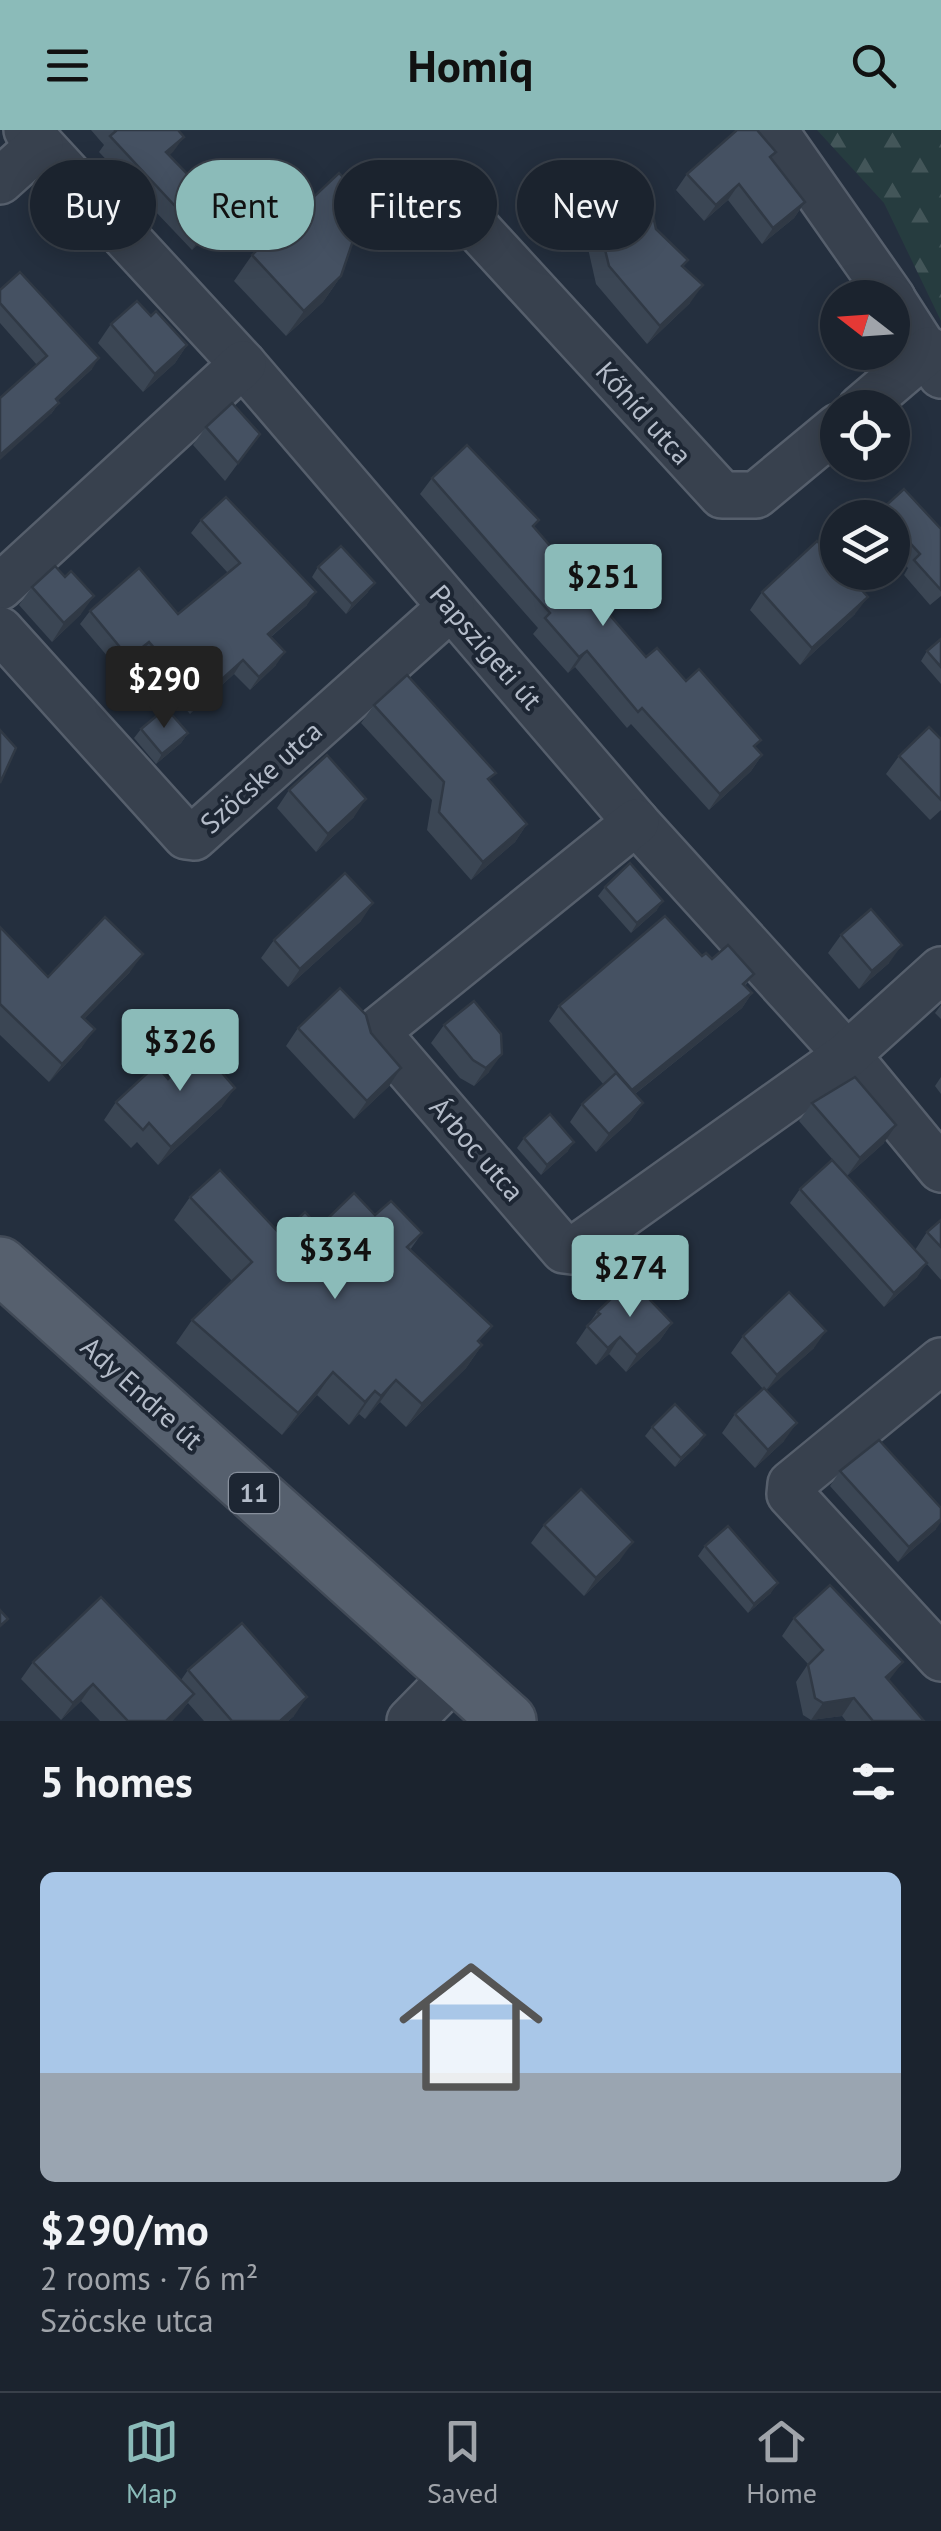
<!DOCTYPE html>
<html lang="en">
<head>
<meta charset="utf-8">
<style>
  body { margin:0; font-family:"PT Sans",sans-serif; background:#242b36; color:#f1f3f6; height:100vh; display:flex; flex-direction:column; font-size:38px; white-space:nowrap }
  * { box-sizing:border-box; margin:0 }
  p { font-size:32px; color:#a0a4aa }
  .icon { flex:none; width:55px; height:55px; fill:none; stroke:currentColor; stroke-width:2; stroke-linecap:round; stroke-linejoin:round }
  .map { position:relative; height:1591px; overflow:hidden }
  .side { display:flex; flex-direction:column; background:#1b232e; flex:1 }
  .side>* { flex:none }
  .hud { position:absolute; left:30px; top:30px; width:882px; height:90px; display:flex; gap:20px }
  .needle { width:65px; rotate:287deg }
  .buttons { position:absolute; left:820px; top:150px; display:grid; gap:20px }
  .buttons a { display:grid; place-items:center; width:90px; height:90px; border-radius:50%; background:#1b232e; box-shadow:0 5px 25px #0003,0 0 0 2px #39404a; font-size:50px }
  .price { position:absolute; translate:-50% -85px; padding:0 22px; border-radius:10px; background:#8bbbb9; color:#111; font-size:32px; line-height:65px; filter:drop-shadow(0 2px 5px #0008) }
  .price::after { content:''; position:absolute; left:50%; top:60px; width:30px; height:22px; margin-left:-15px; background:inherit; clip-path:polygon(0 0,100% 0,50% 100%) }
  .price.active { background:#222; color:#fff }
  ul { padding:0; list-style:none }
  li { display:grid; align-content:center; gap:20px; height:530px; padding:0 40px }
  li span { display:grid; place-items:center; height:310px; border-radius:15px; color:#555 }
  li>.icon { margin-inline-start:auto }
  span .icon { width:180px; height:180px; fill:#fffc; stroke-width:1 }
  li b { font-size:42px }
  h2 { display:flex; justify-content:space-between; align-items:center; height:120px; padding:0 40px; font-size:42px }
  .chip { padding:0 35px; border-radius:45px; background:#1b232e; box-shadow:0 5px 25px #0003,0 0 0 2px #39404a; font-size:35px; line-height:90px }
  .chip.active { background:#8bbbb9; color:#111 }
  header { display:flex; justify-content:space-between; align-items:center; height:130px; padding:0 40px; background:#8bbbb9; color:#111; font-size:45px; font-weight:700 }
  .menu { display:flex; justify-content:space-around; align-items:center; height:140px; border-top:2px solid #39404a; background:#1b232e; font-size:28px; color:#a0a4aa }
  .menu a { display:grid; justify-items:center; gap:5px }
  .menu .active { color:#8bbbb9 }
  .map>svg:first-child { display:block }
  .forest { fill:url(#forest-firs) }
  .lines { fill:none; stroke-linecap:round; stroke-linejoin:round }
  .street-casing { stroke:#565f6c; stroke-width:50 }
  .primary-casing { stroke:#414a57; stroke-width:60 }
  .street { stroke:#38414e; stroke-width:45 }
  .primary { stroke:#56606e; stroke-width:55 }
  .wall { fill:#3b4654 }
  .shaded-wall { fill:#303945 }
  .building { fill:#455162; stroke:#303945; stroke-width:2.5 }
  .labels { text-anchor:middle; stroke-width:8; stroke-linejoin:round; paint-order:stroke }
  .shield { fill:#1d2633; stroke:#878f9c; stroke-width:2.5 }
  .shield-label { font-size:25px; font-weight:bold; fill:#b4bcc9 }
  .street-label { font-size:28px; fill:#b4bcc9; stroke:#1d2633 }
</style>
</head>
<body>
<header><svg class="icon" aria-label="menu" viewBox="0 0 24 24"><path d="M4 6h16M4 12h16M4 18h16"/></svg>Homiq<svg class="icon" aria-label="search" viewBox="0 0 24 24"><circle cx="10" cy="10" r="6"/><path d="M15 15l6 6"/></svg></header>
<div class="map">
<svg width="941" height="1591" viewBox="0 0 941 1591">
  <defs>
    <pattern id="forest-firs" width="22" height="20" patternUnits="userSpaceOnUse" patternTransform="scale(2.5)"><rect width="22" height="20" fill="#263c3f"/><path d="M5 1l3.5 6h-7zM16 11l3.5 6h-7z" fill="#435659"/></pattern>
  </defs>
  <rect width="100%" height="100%" fill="#242f3e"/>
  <polygon class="forest" points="817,0 941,0 941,191 884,73"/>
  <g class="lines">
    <defs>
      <g id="street">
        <polyline points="27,0 243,234 636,692 847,925 941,1039"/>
        <polyline points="774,0 892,168"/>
        <polyline points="0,51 40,15"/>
        <polyline points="474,95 722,365 756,365 838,297"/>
        <polyline points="892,169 941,245"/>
        <polyline points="861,278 929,220"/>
        <polyline points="0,457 243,234"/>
        <polyline points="0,500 186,706 194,707 451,477"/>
        <polyline points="636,692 380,899 379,905 564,1120 572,1121 847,925 941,840"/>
        <polyline points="941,1231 791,1354 790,1364 941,1528"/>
        <polyline points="410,1591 456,1544"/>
      </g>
      <polyline id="primary" points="0,1135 508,1591"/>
    </defs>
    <use href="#street" class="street-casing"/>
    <use href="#primary" class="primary-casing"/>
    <use href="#street" class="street"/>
    <use href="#primary" class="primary"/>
  </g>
  <g class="wall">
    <polygon points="91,0 178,0 184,7 169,25 225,83 214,99 192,120 99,22 104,15"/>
    <polygon points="776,22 771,29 805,72 794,88 762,114 728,70 704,91 676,60 687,44"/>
    <polygon points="597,87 656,99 688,130 683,137 690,173 647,214 596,154 585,105"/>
    <polygon points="355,106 341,146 323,172 286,206 234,151 252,125"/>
    <polygon points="0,160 92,239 57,271 59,273 51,284 37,235 0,193"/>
    <polygon points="151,186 187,215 175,233 143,262 98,213 111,194"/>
    <polygon points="206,297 260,304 225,351 193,315"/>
    <polygon points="432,348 534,397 646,527 686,551 756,618 762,625 751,641 709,680 631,594 627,598 575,537 568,543 533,504 538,498 420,364"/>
    <polygon points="881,380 941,399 941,466 930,475 904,445 908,438 892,420 892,388 876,388"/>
    <polygon points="201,390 307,475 271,507 276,535 250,560 234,544 190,584 139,525 120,541 80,494 90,481 178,484 228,443 191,403"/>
    <polygon points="318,437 368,462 346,484 312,447"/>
    <polygon points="65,447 81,484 52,512 19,475 32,457"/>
    <polygon points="762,462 855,484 800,535 750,480"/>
    <polygon points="941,509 941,554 921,531 927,521"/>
    <polygon points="374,575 490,651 527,694 515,712 471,750 427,700 432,670 361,593"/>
    <polygon points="141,599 188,603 181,613 156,634 134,608"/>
    <polygon points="941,609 941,680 930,690 886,644 899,626"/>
    <polygon points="289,660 354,687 316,722 277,678"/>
    <polygon points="605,757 657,780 631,803 598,766"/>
    <polygon points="361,791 288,857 261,828 274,810"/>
    <polygon points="0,797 48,847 130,842 84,889 82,917 49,952 0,905"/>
    <polygon points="841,805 889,833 859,859 828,823"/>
    <polygon points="702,826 754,844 745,856 752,863 742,878 635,964 643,973 630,991 596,1022 570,992 582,974 604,955 549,891 559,876"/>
    <polygon points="474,871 489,942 474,956 460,948 431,913 444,895"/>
    <polygon points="941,875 941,889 935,883"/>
    <polygon points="298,898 401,938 389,956 354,989 286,916"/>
    <polygon points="233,934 224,946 222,976 158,1035 137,1012 131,1018 104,990 116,972 168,949"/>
    <polygon points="941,947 941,964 935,956"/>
    <polygon points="812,973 884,1013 847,1046 799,991"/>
    <polygon points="524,1008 568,1021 541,1045 517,1018"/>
    <polygon points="800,1059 915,1120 927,1102 941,1090 941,1150 926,1133 917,1147 884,1177 790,1073"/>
    <polygon points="190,1067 281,1105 375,1085 422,1103 410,1120 482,1215 466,1238 406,1297 380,1272 365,1289 359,1284 349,1295 317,1265 282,1305 176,1213 192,1190 232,1151 174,1090"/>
    <polygon points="597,1182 672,1193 660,1210 626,1242 609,1224 596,1235 576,1213"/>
    <polygon points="743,1206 814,1218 766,1260 784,1311 755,1338 722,1303 735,1284 763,1259 731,1223"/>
    <polygon points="652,1297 699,1314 675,1337 645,1306"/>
    <polygon points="840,1341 936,1399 898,1432 830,1356"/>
    <polygon points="544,1395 620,1430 584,1466 531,1413"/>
    <polygon points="705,1416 771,1463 748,1483 698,1426"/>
    <polygon points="794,1488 889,1551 924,1591 846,1591 842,1586 811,1590 803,1585 796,1552 808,1534 782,1506"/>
    <polygon points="33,1532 181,1550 188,1540 294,1586 288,1591 204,1591 188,1573 172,1591 100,1591 81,1571 61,1590 21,1549"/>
  </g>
  <g class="shaded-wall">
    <polygon points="184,7 173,22 156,38 166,22"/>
    <polygon points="739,54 728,70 704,91 716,75"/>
    <polygon points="805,72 794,88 762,114 773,98"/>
    <polygon points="374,80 356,105 359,93"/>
    <polygon points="225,83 214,99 192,120 202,105"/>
    <polygon points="341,146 323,172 286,206 304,181"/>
    <polygon points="703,155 690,173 647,214 660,196"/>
    <polygon points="187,215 175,233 143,262 155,244"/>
    <polygon points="99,228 92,239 48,280 56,269"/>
    <polygon points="59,273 51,284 0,330 0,325"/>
    <polygon points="375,453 368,462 346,484 352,474"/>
    <polygon points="316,462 307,475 259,517 268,504"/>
    <polygon points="94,466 81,484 52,512 64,493"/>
    <polygon points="868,467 855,484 800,535 812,518"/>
    <polygon points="149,512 139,525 120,541 129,528"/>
    <polygon points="587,521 575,537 568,543 579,527"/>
    <polygon points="285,522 276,535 250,560 259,547"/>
    <polygon points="243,530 234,544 190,584 199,570"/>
    <polygon points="188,603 181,613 156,634 162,624"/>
    <polygon points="762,625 751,641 709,680 720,664"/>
    <polygon points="366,669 354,687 316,722 328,704"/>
    <polygon points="527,694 515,712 471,750 483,732"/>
    <polygon points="663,771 657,780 631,803 637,793"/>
    <polygon points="373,773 361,791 288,857 300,839"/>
    <polygon points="902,815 889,833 859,859 872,841"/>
    <polygon points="143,824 130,842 69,905 82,887"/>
    <polygon points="752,863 742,878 621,975 632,960"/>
    <polygon points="95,899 82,917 49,952 62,934"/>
    <polygon points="502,924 489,942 474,956 486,938"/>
    <polygon points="401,938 389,956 354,989 367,971"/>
    <polygon points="235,958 222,976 158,1035 171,1017"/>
    <polygon points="643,973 630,991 596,1022 609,1004"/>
    <polygon points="896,995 884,1013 847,1046 860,1028"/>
    <polygon points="574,1012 568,1021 541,1045 547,1035"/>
    <polygon points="927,1133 917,1147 884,1177 894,1163"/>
    <polygon points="672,1193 660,1210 626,1242 637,1225"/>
    <polygon points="826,1201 814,1218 765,1262 777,1245"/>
    <polygon points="620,1207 609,1224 596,1235 608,1218"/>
    <polygon points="482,1215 466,1238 406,1297 422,1274"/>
    <polygon points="333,1242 317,1265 282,1305 298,1283"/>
    <polygon points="396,1250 380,1272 365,1289 381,1266"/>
    <polygon points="375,1261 359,1284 349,1295 365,1272"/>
    <polygon points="797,1293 784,1311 755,1338 768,1320"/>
    <polygon points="705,1305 699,1314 675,1337 681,1328"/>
    <polygon points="941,1389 941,1392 936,1399 898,1432 909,1417"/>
    <polygon points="633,1412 620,1430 584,1466 596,1448"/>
    <polygon points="778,1453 771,1463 748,1483 754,1474"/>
    <polygon points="903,1532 890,1549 874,1564 886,1547"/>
    <polygon points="93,1554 81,1571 61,1590 73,1573"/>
    <polygon points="194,1564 182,1581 172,1591 166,1591"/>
    <polygon points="307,1567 294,1586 288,1591 280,1591"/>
    <polygon points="854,1568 842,1586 811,1590 823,1573"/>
  </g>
  <g class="building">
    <polygon points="115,0 178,0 184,7 166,22 225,83 202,105 110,6 116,1"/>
    <polygon points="737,0 757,0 776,22 770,27 805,72 773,98 739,54 716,75 687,44"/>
    <polygon points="339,43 374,80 359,93 341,146 304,181 252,125"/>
    <polygon points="651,76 656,99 688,130 682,136 703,155 660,196 609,136 597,87"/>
    <polygon points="20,142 99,228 56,269 59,273 0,325 0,268 47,226 0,173 0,160"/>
    <polygon points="137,171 151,186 156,181 187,215 155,244 111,194"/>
    <polygon points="232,273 260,304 238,333 206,297"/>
    <polygon points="467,315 539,390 533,396 646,527 657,518 686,551 699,539 761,610 754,616 762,625 720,664 642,578 638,582 587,521 579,527 545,488 550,483 432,348"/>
    <polygon points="904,359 941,399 941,460 914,430 920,424 892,393 892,388 887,388 881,380"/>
    <polygon points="226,367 316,462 268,504 285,522 259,547 243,530 199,570 149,512 129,528 90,481 139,438 178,484 240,433 201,390"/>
    <polygon points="817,411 838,434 838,442 845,442 868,467 812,518 762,462"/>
    <polygon points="341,416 375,453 352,474 318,437"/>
    <polygon points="55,436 65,447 71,441 94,466 64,493 32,457"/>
    <polygon points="941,509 941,537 927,521"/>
    <polygon points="407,545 496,643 488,649 527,694 483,732 439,682 444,652 374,575"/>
    <polygon points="166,578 188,603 162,624 141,599"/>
    <polygon points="929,597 941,609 941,670 899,626"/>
    <polygon points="0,600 16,618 0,653"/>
    <polygon points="327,625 366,669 328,704 289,660"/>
    <polygon points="630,733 663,771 637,793 605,757"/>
    <polygon points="345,743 373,773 300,839 274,810"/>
    <polygon points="871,779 902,815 872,841 841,805"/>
    <polygon points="665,786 702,826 706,823 712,829 728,815 754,844 743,854 752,863 632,960 559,876"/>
    <polygon points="105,787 143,824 82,887 95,899 62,934 0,874 0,797 48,847"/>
    <polygon points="340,858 366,885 371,903 401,938 367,971 298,898"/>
    <polygon points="474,871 501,904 502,924 486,938 473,930 444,895"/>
    <polygon points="210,909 233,934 222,943 235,958 171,1017 149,993 143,1000 116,972 156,935 168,949"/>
    <polygon points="616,943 643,973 609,1004 582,974"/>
    <polygon points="855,947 896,995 860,1028 812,973"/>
    <polygon points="550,984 574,1012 547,1035 524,1008"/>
    <polygon points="832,1030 927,1133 894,1163 800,1059"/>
    <polygon points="220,1040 281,1105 305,1082 319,1097 354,1063 375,1085 391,1071 422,1103 407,1117 492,1196 478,1211 482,1215 422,1274 396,1250 381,1266 375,1261 365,1272 333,1242 298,1283 192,1190 252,1132 190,1067"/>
    <polygon points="941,1090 941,1117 927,1102"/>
    <polygon points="631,1150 672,1193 637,1225 620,1207 608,1218 587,1196 600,1184 597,1182"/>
    <polygon points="789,1162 826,1201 777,1245 743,1206"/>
    <polygon points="764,1258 797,1293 768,1320 735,1284"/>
    <polygon points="675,1274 705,1305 681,1328 652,1297"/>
    <polygon points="879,1310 941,1378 941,1389 909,1417 840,1341"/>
    <polygon points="581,1359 633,1412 596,1448 544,1395"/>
    <polygon points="728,1396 778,1453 754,1474 705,1416"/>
    <polygon points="830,1455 903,1532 886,1547 924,1591 873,1591 854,1568 823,1573 815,1568 808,1535 823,1520 794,1488"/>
    <polygon points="101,1467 194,1564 166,1591 128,1591 93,1554 73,1573 33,1532"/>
    <polygon points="0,1480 8,1489 0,1496"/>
    <polygon points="242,1493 307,1567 280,1591 232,1591 188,1540"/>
  </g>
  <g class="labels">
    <rect class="shield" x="229" y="1343" width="50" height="40" rx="8"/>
    <g class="shield-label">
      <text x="254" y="1372">11</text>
    </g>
    <g class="street-label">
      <text transform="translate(644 283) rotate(48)" y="10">Kőhíd utca</text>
      <text transform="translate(486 517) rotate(49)" y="10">Papszigeti út</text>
      <text transform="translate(261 647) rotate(-42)" y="10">Szöcske utca</text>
      <text transform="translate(477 1019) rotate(49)" y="10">Árboc utca</text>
      <text transform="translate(142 1263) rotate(42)" y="10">Ady Endre út</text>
    </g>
  </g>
</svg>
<div class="buttons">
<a><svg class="needle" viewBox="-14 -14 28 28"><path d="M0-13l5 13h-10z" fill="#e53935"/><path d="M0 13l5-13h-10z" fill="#a0a4aa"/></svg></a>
<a><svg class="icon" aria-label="locate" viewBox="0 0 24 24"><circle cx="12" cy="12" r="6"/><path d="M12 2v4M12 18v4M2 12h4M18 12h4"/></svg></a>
<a><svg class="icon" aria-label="layers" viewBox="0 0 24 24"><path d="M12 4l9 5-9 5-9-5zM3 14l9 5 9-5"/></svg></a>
</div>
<b class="price" style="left:603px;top:499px">$251</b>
<b class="price active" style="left:164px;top:601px">$290</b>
<b class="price" style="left:180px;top:964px">$326</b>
<b class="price" style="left:335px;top:1172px">$334</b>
<b class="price" style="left:630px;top:1190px">$274</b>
<div class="hud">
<a class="chip">Buy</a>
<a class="chip active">Rent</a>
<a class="chip">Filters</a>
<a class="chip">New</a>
</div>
</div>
<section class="side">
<h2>5 homes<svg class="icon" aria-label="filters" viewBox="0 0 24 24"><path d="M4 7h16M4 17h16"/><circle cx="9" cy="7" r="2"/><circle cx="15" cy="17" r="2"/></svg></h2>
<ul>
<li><span style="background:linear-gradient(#a9c7e8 65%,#9aa5b1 0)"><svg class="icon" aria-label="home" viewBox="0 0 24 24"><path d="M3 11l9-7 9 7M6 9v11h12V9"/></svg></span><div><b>$290/mo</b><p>2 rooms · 76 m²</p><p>Szöcske utca</p></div></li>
</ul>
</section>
<nav class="menu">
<a class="active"><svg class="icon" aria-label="map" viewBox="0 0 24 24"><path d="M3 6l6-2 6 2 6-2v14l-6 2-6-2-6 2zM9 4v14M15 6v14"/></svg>Map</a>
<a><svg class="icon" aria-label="saved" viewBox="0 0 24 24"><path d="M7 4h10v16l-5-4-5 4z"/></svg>Saved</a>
<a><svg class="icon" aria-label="home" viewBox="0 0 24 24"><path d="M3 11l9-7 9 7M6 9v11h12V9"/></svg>Home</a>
</nav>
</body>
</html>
